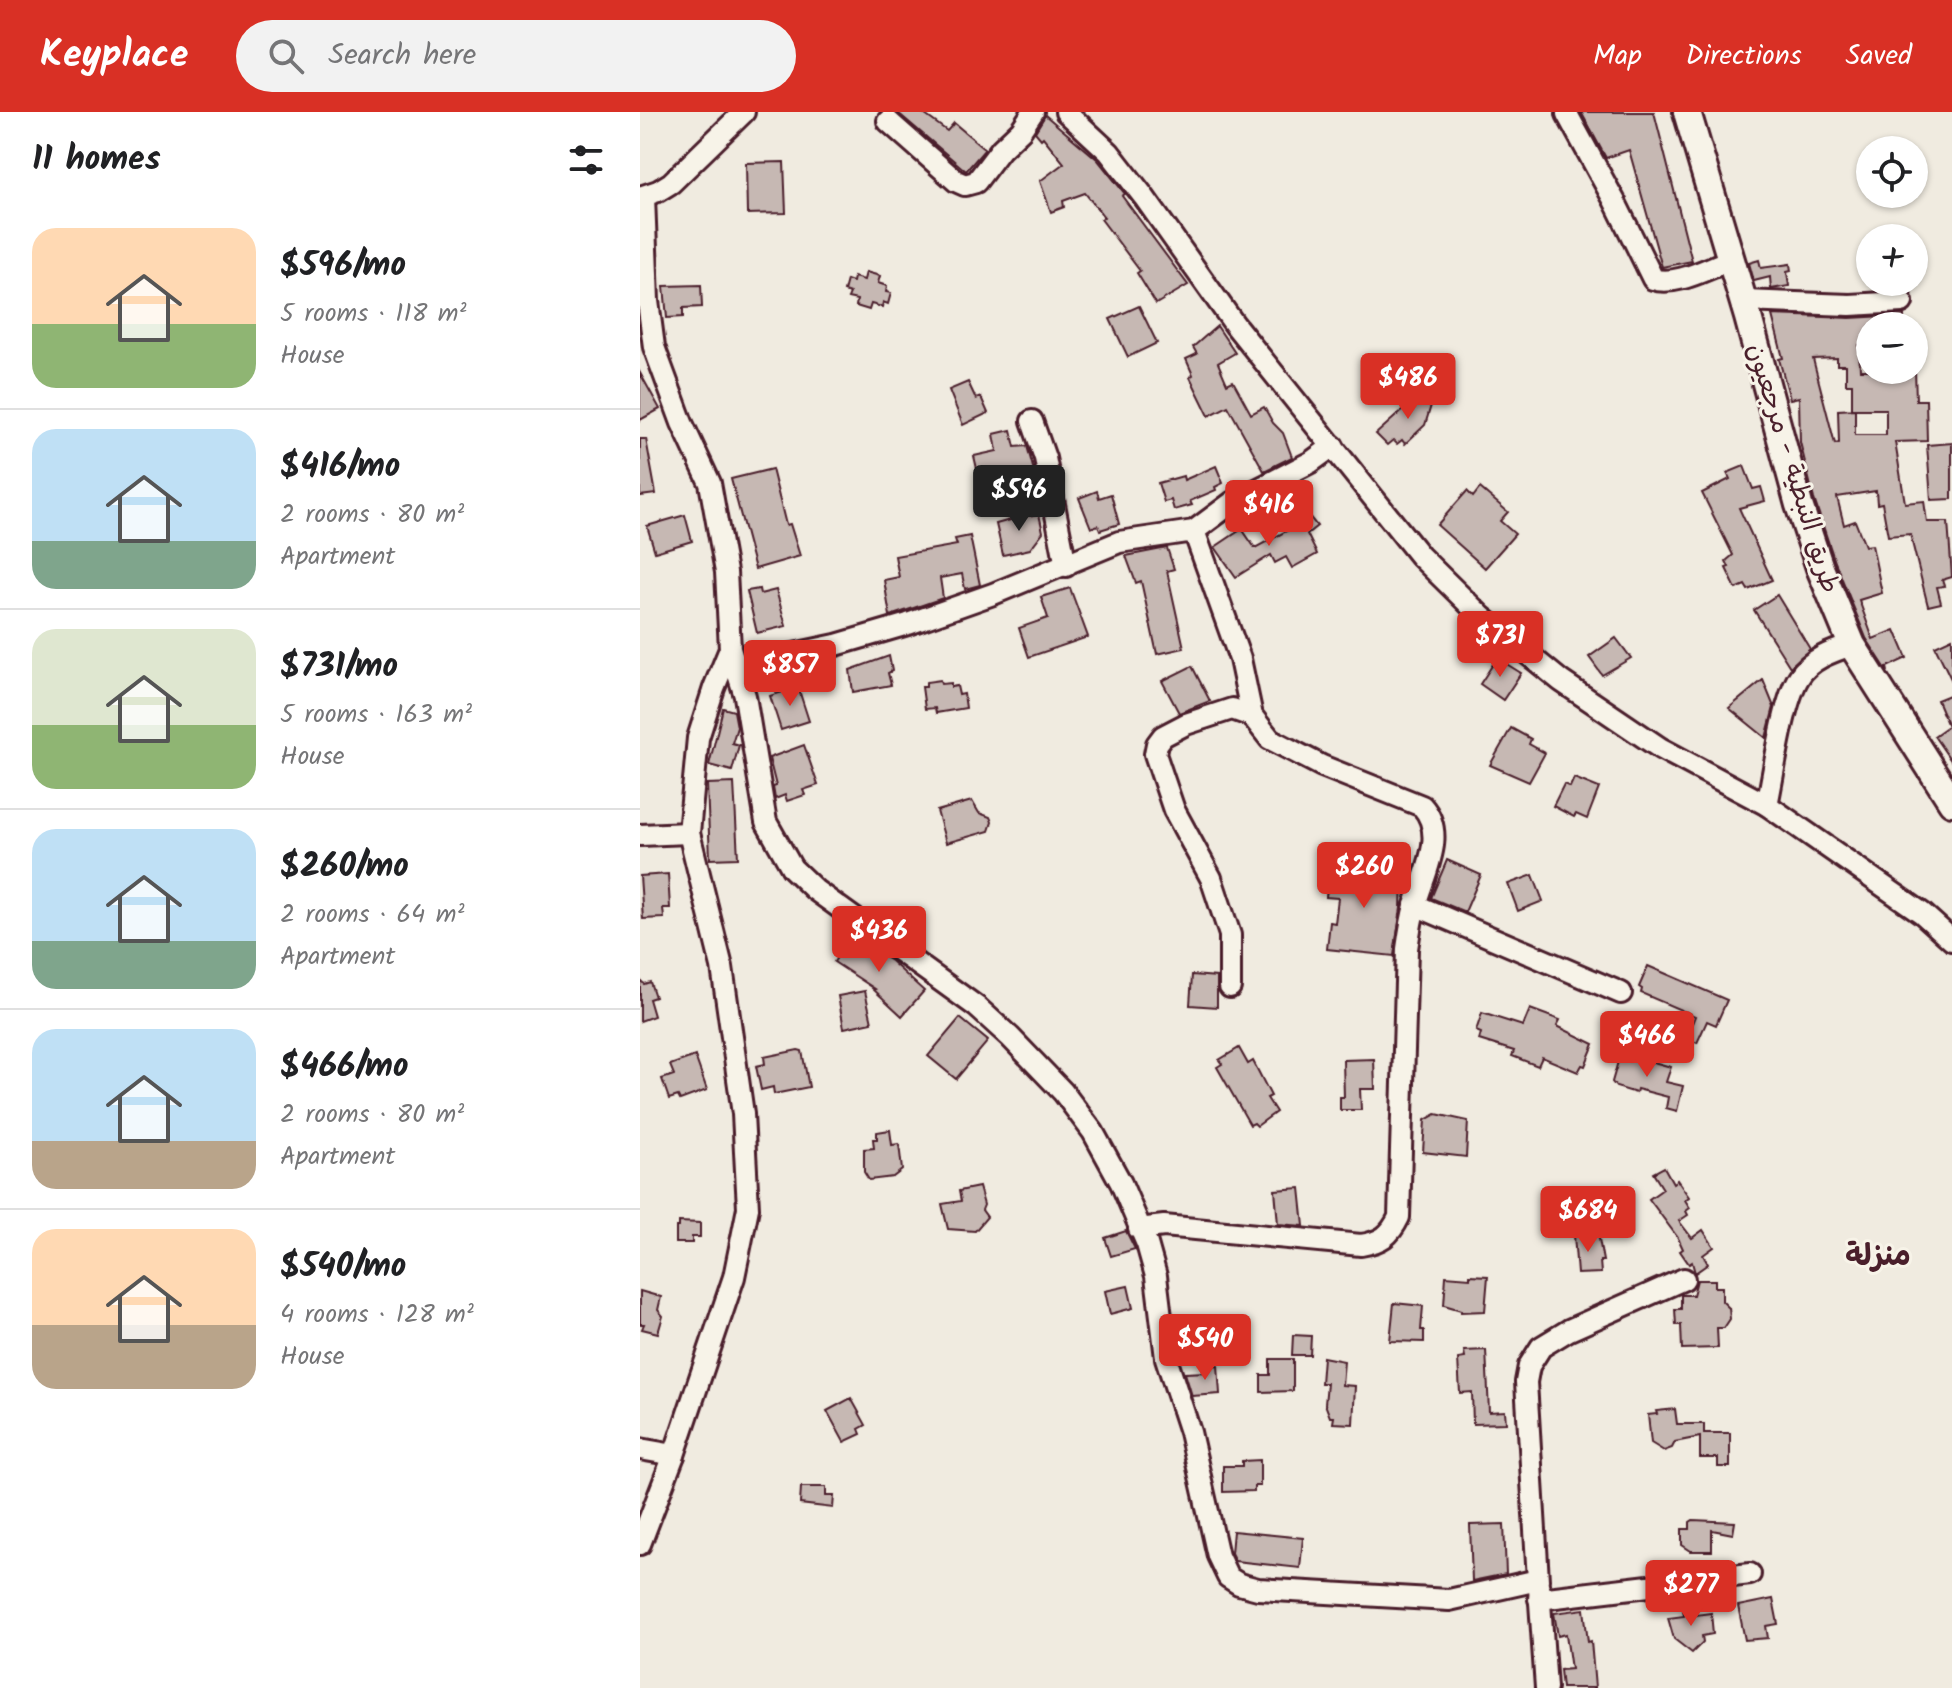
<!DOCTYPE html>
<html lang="en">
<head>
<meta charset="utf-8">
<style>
  body { margin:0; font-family:Kalam,"Playpen Sans Arabic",sans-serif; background:#f2f2f2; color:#202124; height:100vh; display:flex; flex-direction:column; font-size:30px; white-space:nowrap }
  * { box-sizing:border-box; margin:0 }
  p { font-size:26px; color:#757577 }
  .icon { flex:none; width:44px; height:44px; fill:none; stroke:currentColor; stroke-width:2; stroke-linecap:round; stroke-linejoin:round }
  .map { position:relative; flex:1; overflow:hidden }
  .details { display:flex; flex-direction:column; background:#fff; width:640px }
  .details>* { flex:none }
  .controls { position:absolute; left:1216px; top:24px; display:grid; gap:16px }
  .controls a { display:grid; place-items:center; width:72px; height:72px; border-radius:50%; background:#fff; box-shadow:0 2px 6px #0004; font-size:40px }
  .price { position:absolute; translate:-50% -68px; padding:0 18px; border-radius:8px; background:#d93025; color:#fff; font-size:26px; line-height:52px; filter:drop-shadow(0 2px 4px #0008) }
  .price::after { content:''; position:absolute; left:50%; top:48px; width:24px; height:18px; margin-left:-12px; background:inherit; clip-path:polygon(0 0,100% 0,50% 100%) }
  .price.active { background:#222; color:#fff }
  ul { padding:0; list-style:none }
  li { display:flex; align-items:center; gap:24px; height:200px; padding:0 32px }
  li+li { border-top:2px solid #e0e0e0 }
  li span { display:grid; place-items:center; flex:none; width:224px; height:160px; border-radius:24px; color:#555 }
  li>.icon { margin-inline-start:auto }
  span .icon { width:96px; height:96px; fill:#fffc; stroke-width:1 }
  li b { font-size:34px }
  h2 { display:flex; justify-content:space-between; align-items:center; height:96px; padding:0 32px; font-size:34px }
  header { display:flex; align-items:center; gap:48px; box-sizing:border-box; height:112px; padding:0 40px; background:#d93025; color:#fff }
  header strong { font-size:38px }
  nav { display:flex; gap:44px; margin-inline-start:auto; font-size:28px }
  .search { width:560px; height:72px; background:#f2f2f2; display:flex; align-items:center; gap:20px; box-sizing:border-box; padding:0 28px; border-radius:44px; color:#757577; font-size:30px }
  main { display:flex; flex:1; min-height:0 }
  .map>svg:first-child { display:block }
  .building { fill:#c6b8b3; stroke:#4a1f2b; stroke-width:2; fill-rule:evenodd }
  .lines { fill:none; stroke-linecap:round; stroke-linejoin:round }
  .minor-casing { stroke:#4a1f2b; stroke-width:26 }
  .major-casing { stroke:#4a1f2b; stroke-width:32 }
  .minor { stroke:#f7f3e8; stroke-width:20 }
  .major { stroke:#f7f3e8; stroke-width:26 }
  .labels { text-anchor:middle; stroke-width:6; stroke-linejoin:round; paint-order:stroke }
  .street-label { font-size:26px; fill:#4a1f2b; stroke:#f7f3e8 }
  .quarter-label { font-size:30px; font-weight:bold; fill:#4a1f2b; stroke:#f7f3e8 }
</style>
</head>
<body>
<header>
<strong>Keyplace</strong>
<div class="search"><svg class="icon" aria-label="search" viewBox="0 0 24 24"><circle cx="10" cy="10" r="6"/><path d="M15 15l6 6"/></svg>Search here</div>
<nav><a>Map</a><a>Directions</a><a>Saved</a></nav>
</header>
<main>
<section class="details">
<h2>11 homes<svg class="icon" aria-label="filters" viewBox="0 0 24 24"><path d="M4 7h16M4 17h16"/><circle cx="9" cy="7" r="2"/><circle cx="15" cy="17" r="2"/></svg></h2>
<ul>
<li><span style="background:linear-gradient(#ffd9b3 60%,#8fb573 0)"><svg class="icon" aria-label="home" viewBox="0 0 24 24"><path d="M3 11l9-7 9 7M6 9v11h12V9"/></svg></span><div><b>$596/mo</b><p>5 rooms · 118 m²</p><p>House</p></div></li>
<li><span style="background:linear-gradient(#bfe0f5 70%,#7fa58c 0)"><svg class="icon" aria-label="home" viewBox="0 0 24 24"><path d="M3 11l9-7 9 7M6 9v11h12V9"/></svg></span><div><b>$416/mo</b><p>2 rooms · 80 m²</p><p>Apartment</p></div></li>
<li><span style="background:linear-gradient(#dfe7d0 60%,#8fb573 0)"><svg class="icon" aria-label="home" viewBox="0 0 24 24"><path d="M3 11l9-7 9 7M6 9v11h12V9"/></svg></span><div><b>$731/mo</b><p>5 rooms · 163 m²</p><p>House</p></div></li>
<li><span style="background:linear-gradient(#bfe0f5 70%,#7fa58c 0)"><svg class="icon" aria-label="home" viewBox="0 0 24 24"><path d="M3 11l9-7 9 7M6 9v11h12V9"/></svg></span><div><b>$260/mo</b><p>2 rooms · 64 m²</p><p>Apartment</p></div></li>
<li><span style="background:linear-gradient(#bfe0f5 70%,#b9a48a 0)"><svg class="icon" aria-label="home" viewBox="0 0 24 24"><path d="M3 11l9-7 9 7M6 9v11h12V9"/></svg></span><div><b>$466/mo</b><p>2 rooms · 80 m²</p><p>Apartment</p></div></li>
<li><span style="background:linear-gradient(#ffd9b3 60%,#b9a48a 0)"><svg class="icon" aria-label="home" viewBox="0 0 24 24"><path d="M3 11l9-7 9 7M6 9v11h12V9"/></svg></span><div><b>$540/mo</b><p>4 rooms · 128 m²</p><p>House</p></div></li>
</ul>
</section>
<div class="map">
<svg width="1312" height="1576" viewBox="0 0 1312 1576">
  <rect width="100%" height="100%" fill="#f0ebe0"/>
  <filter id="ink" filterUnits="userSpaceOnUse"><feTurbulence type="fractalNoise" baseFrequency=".0125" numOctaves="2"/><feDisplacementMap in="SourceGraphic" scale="16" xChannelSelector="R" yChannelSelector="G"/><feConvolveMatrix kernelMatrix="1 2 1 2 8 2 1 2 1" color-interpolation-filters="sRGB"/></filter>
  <g filter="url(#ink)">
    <g class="building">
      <polygon points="257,0 281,0 307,19 314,11 345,37 326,59"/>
      <polygon points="941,0 1014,0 1052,149 1022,155 989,38 966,46"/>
      <polygon points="405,3 457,47 485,82 482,84 548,173 516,192 497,161 500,159 461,107 464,105 445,81 423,89 424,95 411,100 400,69 424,51 403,25 401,27 395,20"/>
      <polygon points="144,50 146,101 107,102 106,51"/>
      <polygon points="1119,148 1121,156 1150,152 1151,159 1147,160 1149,174 1131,177 1130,165 1114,169 1109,151"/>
      <polygon points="226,160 240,164 238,171 247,174 246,180 251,181 248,192 243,190 242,195 231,192 229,198 216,194 217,188 208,186 210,181 204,179 207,168 213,170 214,165 224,168"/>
      <polygon points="61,173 62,195 43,196 43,205 27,206 24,174"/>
      <polygon points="499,194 517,231 488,245 470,207"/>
      <path d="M1132,203L1210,206L1264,203V214H1230V232L1219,233L1220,258H1275L1276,288H1286L1287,329L1255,330L1265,391L1284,389L1287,410H1308L1312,465L1302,468L1304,474L1297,475L1301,491L1288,494L1270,422L1248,424L1242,391L1237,392L1236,379L1197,385L1204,413L1215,409L1225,434L1232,433L1242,481L1219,488L1233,527L1255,518L1267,546L1247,555L1248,560L1226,526L1195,450L1174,387L1160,330L1159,285L1150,287L1139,247L1143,246ZM1197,246V253H1206V272H1212V297H1246V323H1215V297L1198,298L1199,331L1195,332L1173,247Z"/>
      <polygon points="577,214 595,241 578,251 587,272 593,269 611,302 624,295 633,311 643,321 652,345 624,359 588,294 569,304 550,265 553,263 546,247 557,242 553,235"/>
      <polygon points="0,261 20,297 0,308"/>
      <polygon points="328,270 336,287 341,285 348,301 323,313 309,278"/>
      <polygon points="785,278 793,287 785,313 765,332 762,328 757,332 753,328 747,333 736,322"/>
      <polygon points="371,318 375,335 387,334 394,359 386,361 388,371 342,378 334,344 357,339 354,322"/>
      <polygon points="0,327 6,327 16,382 0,384"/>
      <polygon points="1312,331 1312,387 1291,388 1287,333"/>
      <polygon points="576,354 583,371 575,375 576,378 550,389 552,393 534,398 531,388 524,390 518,371 543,364 544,368"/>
      <polygon points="1104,354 1113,377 1121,375 1125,389 1099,396 1132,468 1108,478 1105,473 1096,477 1086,456 1089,455 1086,449 1093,443 1062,381 1090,367 1087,361"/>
      <polygon points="132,357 146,413 150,412 160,444 115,457 91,367"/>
      <polygon points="840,376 868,400 860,409 875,422 845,456 797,413 827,379 833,385"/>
      <polygon points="457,379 459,386 471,382 479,412 460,418 458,413 451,416 439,386"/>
      <polygon points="386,401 387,404 399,402 403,420 390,437 363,443 356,412 374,407 374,404"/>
      <polygon points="45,403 52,429 15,440 7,414"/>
      <polygon points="668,403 677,414 667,422 677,442 652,456 646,445 635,451 631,443 596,465 575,435 602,417 615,436 652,416"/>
      <polygon points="330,424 340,473 325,477 322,462 300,466 303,486 250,504 244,468 259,465 255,444 317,433 315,427"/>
      <polygon points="527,436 534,457 527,459 544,536 517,542 501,469 496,471 486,444"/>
      <polygon points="430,476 448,525 389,545 379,516 408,506 401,485"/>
      <polygon points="119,477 120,482 136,478 146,514 117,521 107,479"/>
      <polygon points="1137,483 1170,537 1150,555 1114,498"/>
      <polygon points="976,526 991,546 962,563 949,545"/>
      <polygon points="1312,526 1312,569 1295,534"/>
      <polygon points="249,544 252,559 248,561 251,573 213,580 210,558"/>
      <polygon points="857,546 881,561 863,588 840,572"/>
      <polygon points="552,554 570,589 539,601 522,569"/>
      <polygon points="300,568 301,572 311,571 311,575 317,574 319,583 324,582 326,596 296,601 295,596 285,597 282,575 286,575 286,570"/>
      <polygon points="1123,568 1134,595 1126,626 1089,596"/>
      <polygon points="158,575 169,609 141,618 130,584"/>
      <polygon points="1312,582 1312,650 1294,624 1308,614 1297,588"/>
      <polygon points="83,596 94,599 97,615 92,631 99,633 92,659 69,653"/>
      <polygon points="871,616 891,627 889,632 905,641 889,670 850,653"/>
      <polygon points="164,633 178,673 163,678 165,683 147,689 145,683 135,687 133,675 136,674 129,646"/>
      <polygon points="934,666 959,676 947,707 936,702 934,705 913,694 924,672 930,675"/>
      <polygon points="94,671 98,746 70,747 67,672"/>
      <polygon points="332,689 339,701 350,705 352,710 349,719 306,731 297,699"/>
      <polygon points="807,748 841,763 825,800 791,786"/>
      <polygon points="683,754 752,760 752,765 762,766 761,796 754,844 687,837 690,810 695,811 698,786 686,785 687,776 681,776"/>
      <polygon points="28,762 30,796 23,796 24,806 3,807 0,764"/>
      <polygon points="893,763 903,789 878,799 868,772"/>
      <polygon points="206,822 251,849 284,879 262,904 233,877 235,877 194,850 201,839 197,837"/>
      <polygon points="1008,854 1087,888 1076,913 1067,909 1057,931 1046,926 1055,904 1001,881 1002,877 999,875"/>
      <polygon points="552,863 577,865 577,895 550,893"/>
      <polygon points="0,868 4,872 10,870 15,885 9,887 14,904 0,909"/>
      <polygon points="225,879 232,910 204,916 198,884"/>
      <polygon points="890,897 920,908 917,914 954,932 945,954 942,953 938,960 902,945 898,954 872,944 874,939 839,928 841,921 836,919 842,901 883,914"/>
      <polygon points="320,906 348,929 316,967 288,944"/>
      <polygon points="599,936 608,952 613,949 631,984 627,986 636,1000 617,1014 614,1011 610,1013 577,955 582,952 579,948"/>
      <polygon points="158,938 162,939 169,975 134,982 133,975 121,978 116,954 125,952 124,945"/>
      <polygon points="1001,939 1012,943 1010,949 1031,955 1026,970 1043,974 1037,999 1026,996 1028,985 997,977 996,981 976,975 972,970 979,946 989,949 990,943 999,945"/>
      <polygon points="55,944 67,978 40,988 38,984 29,987 22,967 34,963 30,953"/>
      <polygon points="734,947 735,977 720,977 721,998 700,998 700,985 704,985 703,948"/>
      <polygon points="796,1002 828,1009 826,1045 783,1040 785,1008"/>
      <polygon points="250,1018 252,1033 259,1032 262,1058 253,1065 229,1068 224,1060 224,1037 234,1036 233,1027 237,1027 237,1020"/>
      <polygon points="1024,1055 1033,1071 1037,1068 1049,1085 1045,1088 1050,1096 1046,1099 1048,1103 1039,1109 1052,1126 1063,1118 1074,1135 1063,1143 1068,1152 1055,1161 1052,1150 1049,1152 1040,1139 1043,1137 1038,1126 1009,1087 1023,1077 1013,1061"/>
      <polygon points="339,1075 344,1093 342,1098 347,1105 335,1119 308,1117 302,1092 321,1089 319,1079"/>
      <polygon points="660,1076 664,1114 638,1112 635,1078"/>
      <polygon points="39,1110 60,1111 60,1125 52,1125 52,1131 36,1131 36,1115 39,1115"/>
      <polygon points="486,1119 495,1137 471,1144 465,1126"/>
      <polygon points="958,1121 963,1149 960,1149 961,1161 937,1162 934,1123"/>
      <polygon points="830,1163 848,1164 845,1199 821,1200 821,1198 804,1193 806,1164 830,1166"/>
      <polygon points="1057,1168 1075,1168 1075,1175 1082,1175 1082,1189 1089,1196 1090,1207 1084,1216 1077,1216 1078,1236 1042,1237 1041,1213 1036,1213 1035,1197 1041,1197 1041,1183 1053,1183"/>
      <polygon points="488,1174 493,1196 470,1202 465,1179"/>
      <polygon points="0,1179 21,1185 18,1198 23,1204 18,1221 2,1217 4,1212 0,1212"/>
      <polygon points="754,1191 783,1194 781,1218 784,1218 784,1230 750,1229"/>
      <polygon points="653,1223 671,1224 670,1243 652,1243"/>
      <polygon points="846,1238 849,1300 865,1299 866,1311 833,1312 832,1280 820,1281 818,1247 825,1246 824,1239"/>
      <polygon points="683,1245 704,1249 702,1273 715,1274 713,1312 693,1311 694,1305 690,1305 685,1292 687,1271 681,1271"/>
      <polygon points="630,1247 653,1247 653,1279 621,1280 621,1263 630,1263"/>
      <polygon points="578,1253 580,1282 552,1284 545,1261 566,1260 565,1254"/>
      <polygon points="211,1286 226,1313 219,1317 221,1322 204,1330 187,1299"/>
      <polygon points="1035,1297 1037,1312 1064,1312 1064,1321 1090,1321 1090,1355 1078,1355 1078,1346 1060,1346 1060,1325 1035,1330 1032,1336 1024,1339 1011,1331 1008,1303 1017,1302 1016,1299"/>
      <polygon points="620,1348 620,1374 614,1374 614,1379 583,1380 583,1354 602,1354 602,1349"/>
      <polygon points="161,1375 186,1375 186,1384 194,1384 193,1396 160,1392"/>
      <polygon points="1053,1408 1095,1410 1093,1422 1072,1418 1072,1439 1051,1439 1042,1433 1042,1417 1050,1417 1050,1410"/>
      <polygon points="864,1412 866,1462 832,1469 830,1413"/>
      <polygon points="593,1419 663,1426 660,1456 595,1449 591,1441"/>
      <polygon points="1133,1487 1138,1512 1126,1514 1128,1526 1105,1528 1098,1494"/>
      <polygon points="1055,1495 1056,1503 1071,1501 1073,1522 1062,1524 1063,1530 1052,1541 1034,1527 1028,1506 1044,1504 1043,1497"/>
      <polygon points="944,1497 948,1530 951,1529 955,1576 922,1576 920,1558 931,1557 926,1522 918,1524 914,1501"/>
    </g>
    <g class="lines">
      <defs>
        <g id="minor">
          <polyline points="426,0 469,40 504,85 595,213 780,444 841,504 921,569 1020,636 1127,693 1282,801 1312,828"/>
          <path d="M927,2L974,88L1013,167C1036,175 1069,155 1091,148"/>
          <polyline points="248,9 316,69 325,73 336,70 361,37 381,18 393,0"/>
          <polyline points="0,85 18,79 31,71 104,0"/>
          <polyline points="1104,189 1210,193 1262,190"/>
          <polyline points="392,309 405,346 426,454"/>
          <polyline points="90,537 105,584 126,710 152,756 175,778 337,895 370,925 423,980 453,1020 481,1071 507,1132 516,1164 526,1246 550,1320 578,1444 588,1465 599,1472 618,1477 809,1488 898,1468 886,1270 889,1254 901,1235 929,1218 1044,1167"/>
          <polyline points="96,554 196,533 268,512 353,482 479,430 554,419 593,390 671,350 693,334"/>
          <path d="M1127,693C1134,661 1143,590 1159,565C1170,547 1193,539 1212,533"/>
          <polyline points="0,723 49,721"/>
          <polyline points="775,793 981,881"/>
          <polyline points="590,875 590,823 571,766 534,698 515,642 517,632 523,624 546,612 592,597 612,604"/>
          <path d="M499,1117L524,1114L721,1133C741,1130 750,1124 759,1105L767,837C769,823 771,808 775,794C783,762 808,723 782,694L682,654L630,627L612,604L600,547L554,419"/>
          <polyline points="0,1337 34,1343"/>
          <polyline points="0,1432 34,1343 94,1165 108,1096 103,1002 82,855 49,721 58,626 74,576 90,537 86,460 70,371 42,311 14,235 8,189 4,85"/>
          <polyline points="899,1476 906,1576"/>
          <polyline points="899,1487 1110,1462"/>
        </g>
        <polyline id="major" points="1047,0 1108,205 1159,393 1180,456 1212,533 1312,690"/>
      </defs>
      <use href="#minor" class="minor-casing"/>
      <use href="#major" class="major-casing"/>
      <use href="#minor" class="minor"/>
      <use href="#major" class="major"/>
    </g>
  </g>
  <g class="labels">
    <g class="street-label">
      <text transform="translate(1154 356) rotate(73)" y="9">طريق النبطية - مرجعيون</text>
    </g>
    <g class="quarter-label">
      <text x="1238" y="1153">منزلة</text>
    </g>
  </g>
</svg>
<div class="controls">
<a><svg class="icon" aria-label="locate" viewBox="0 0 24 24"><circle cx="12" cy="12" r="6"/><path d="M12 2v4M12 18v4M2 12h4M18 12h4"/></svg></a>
<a>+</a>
<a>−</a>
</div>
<b class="price" style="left:768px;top:309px">$486</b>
<b class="price active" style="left:379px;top:421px">$596</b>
<b class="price" style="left:629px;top:436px">$416</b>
<b class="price" style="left:860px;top:567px">$731</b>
<b class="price" style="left:150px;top:596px">$857</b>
<b class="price" style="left:724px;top:798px">$260</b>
<b class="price" style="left:239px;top:862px">$436</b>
<b class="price" style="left:1007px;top:967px">$466</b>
<b class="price" style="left:948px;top:1142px">$684</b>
<b class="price" style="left:565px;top:1270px">$540</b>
<b class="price" style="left:1051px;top:1516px">$277</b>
</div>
</main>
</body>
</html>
